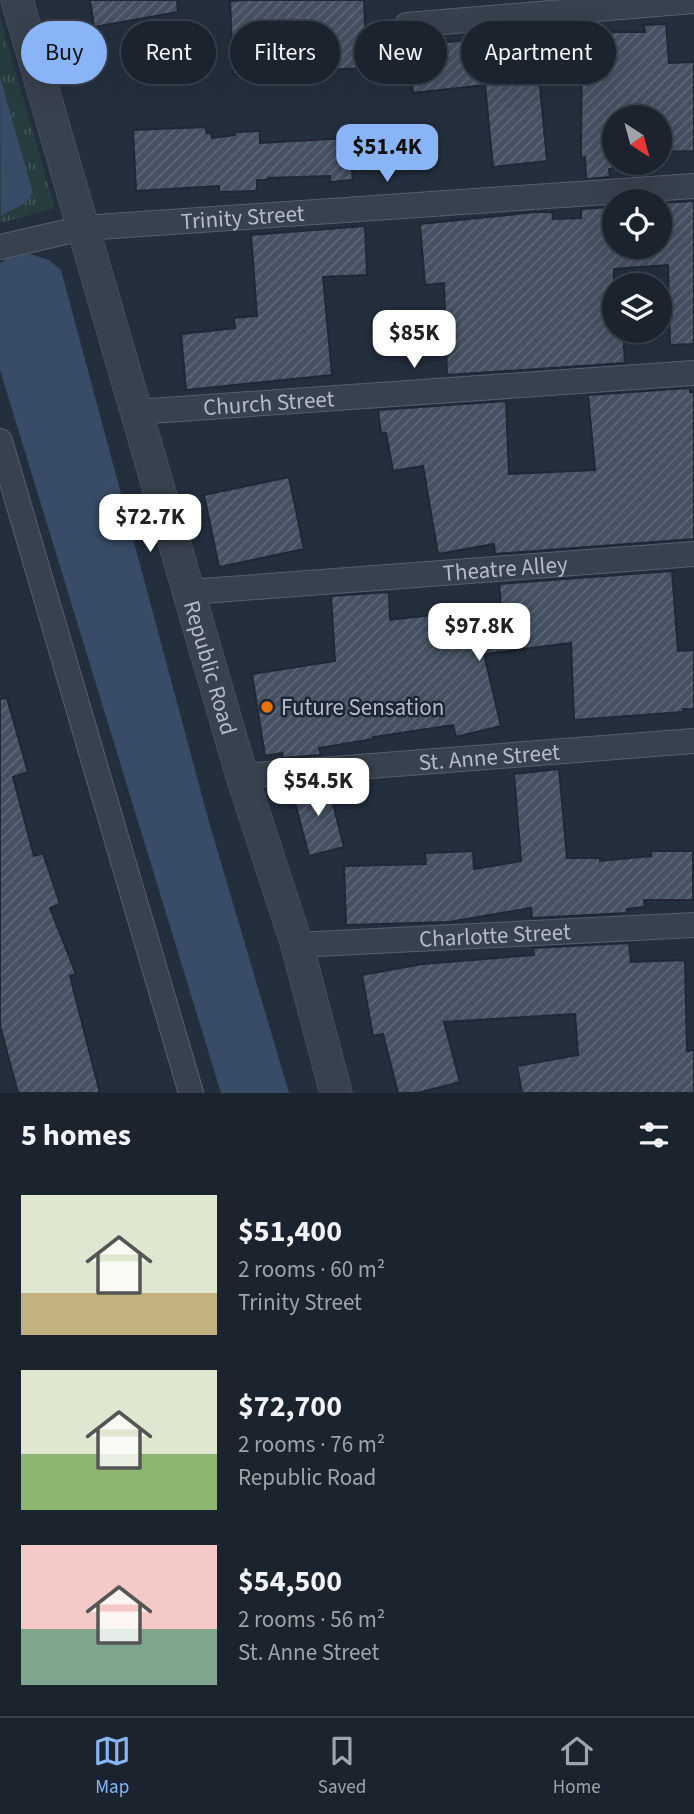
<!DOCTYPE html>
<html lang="en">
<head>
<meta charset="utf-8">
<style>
  body { margin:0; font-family:"Source Sans 3",sans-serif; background:#242b36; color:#f1f3f6; height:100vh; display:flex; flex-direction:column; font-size:26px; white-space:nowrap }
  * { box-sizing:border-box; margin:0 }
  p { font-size:23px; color:#a0a4aa }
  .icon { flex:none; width:38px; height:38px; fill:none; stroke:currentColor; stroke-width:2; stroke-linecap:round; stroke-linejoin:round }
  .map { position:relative; height:1093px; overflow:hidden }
  .panel { display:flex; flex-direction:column; background:#1b232e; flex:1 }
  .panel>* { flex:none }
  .top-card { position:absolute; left:21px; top:21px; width:653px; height:63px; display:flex; gap:14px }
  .needle { width:46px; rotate:144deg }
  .fabs { position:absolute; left:602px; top:105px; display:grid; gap:14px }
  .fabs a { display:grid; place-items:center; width:70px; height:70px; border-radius:50%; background:#1b232e; box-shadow:0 7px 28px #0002,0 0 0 2px #39404a; font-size:35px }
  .price { position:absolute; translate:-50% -60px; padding:0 16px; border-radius:14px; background:#fff; color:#222; font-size:23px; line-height:46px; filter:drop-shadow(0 2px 4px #0008) }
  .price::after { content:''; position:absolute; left:50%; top:42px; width:21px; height:16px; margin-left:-10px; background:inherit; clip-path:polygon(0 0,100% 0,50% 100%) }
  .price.on { background:#8ab4f8; color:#111 }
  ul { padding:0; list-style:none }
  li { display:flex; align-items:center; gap:21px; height:175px; padding:0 21px }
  li span { display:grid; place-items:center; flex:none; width:196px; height:140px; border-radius:0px; color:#555 }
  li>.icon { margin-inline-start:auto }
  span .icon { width:84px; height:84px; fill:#fffc; stroke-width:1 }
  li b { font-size:30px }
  h2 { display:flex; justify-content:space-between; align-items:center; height:84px; padding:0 21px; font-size:30px }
  .tag { padding:0 24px; border-radius:32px; background:#1b232e; box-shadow:0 7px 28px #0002,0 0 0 2px #39404a; font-size:24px; line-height:63px }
  .tag.on { background:#8ab4f8; color:#111 }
  .tabs { display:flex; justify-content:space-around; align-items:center; height:98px; border-top:2px solid #39404a; background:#1b232e; font-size:19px; color:#a0a4aa }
  .tabs a { display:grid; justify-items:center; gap:4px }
  .tabs .on { color:#8ab4f8 }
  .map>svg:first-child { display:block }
  .park { fill:url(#park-tufts) }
  .water { fill:#394c67 }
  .building { fill:url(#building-hatch); stroke:#1f2835; stroke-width:2 }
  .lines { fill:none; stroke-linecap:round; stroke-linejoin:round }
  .minor-casing { stroke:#565f6c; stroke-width:26 }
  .tertiary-casing { stroke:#565f6c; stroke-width:33 }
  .minor { stroke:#38414e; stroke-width:24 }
  .tertiary { stroke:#38414e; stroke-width:32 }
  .food-dot { fill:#e8710a; stroke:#1d2633; stroke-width:2.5 }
  .labels { text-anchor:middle; stroke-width:5; stroke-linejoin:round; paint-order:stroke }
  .street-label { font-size:23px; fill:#b4bcc9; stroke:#1d2633 }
  .poi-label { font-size:23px; fill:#b4bcc9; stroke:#1d2633; text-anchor:start }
</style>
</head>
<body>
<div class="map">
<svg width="694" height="1093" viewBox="0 0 694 1093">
  <defs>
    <pattern id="park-tufts" width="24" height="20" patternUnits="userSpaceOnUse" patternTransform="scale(1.75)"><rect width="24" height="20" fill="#263c3f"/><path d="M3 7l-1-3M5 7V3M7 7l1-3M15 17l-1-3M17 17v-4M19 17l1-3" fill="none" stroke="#435659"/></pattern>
    <pattern id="building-hatch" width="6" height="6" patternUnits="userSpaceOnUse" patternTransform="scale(1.75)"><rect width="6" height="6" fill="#455162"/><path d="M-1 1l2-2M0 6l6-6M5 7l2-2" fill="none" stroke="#5d6877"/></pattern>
  </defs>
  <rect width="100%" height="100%" fill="#242f3e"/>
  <polygon class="park" points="0,18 55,208 0,223"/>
  <g class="water">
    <polygon points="0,77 33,193 25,203 1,216"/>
    <polygon points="27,253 49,260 61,270 209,822 289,1093 221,1093 0,370 0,263 8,258"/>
  </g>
  <g class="building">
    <polygon points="90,0 177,0 178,12 94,27"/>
    <polygon points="249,0 364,0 367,68 233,74 230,1"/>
    <polygon points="666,24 669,63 694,62 694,151 660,152 660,117 614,117 614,168 609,169 610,177 586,179 585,157 581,158 582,32 645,32 644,25"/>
    <polygon points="535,33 547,161 493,167 485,85 413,93 409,46"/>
    <polygon points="206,127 206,133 211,133 212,138 235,135 235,132 260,131 260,143 349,138 353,180 330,182 330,176 268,178 268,180 257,180 257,191 219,192 219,186 136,191 133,130"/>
    <polygon points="694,201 694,344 670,345 668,265 614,269 614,331 623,331 625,363 447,375 444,283 425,285 420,224 536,212 552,212 553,219 581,218 581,209 612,207 614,247 660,247 660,203"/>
    <polygon points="365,226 367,275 323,277 332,375 186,390 181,334 235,328 234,318 257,316 251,235"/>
    <polygon points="690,388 690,392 694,392 694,539 495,554 494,544 438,554 423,466 393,471 386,433 381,433 378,410 506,401 509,474 595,470 588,395"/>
    <polygon points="289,477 304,549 219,567 204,495"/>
    <polygon points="672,571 678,651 694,650 694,709 683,709 683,712 574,720 571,643 484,654 501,726 456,737 453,725 373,737 373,739 319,748 321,755 283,758 282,753 265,756 252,674 335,661 331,596 389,592 390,620 501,607 499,584"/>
    <polygon points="7,698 28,772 13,777 34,856 43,853 60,904 50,908 76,974 70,976 100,1093 18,1093 0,1026 0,699"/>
    <polygon points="559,769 567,858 600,858 600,861 651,856 651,851 693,851 693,900 644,900 645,907 627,909 627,913 532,918 531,908 449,922 346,925 344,866 426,864 425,853 473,851 474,869 521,861 514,774"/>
    <polygon points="328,784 344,847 309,856 291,787"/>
    <polygon points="629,943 631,962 685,960 687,1051 694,1050 694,1093 522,1093 517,1066 578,1055 575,1014 444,1022 460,1082 417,1093 398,1093 383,1034 373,1036 362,975 422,964 534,955 533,948"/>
  </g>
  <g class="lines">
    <defs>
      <g id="minor">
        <polyline points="407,25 694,1"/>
        <path id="s1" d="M0,247L83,228L694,186"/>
        <path id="s2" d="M136,412L694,373"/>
        <polyline points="0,441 191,1093"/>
        <path id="s3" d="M189,592L694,554"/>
        <path id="s4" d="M242,776L694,741"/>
        <path id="s5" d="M297,945L694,925"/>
      </g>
      <g id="tertiary">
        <path id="s6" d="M17,0L242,776L297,945L336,1093"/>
      </g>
    </defs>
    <use href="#minor" class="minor-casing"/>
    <use href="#tertiary" class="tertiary-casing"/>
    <use href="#minor" class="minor"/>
    <use href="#tertiary" class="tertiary"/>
  </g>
  <circle class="food-dot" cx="267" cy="707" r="7"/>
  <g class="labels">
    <g class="street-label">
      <text dy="8" stroke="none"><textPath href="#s1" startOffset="245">Trinity Street</textPath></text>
      <text dy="8" stroke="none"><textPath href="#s2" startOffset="133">Church Street</textPath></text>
      <text dy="8" stroke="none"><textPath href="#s3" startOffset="317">Theatre Alley</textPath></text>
      <text dy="8" stroke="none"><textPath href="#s6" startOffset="695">Republic Road</textPath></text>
      <text dy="8" stroke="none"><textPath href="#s4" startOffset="248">St. Anne Street</textPath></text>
      <text dy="8" stroke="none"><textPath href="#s5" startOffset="198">Charlotte Street</textPath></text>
    </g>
    <g class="poi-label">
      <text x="281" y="715">Future Sensation</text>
    </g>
  </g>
</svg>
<div class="fabs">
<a><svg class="needle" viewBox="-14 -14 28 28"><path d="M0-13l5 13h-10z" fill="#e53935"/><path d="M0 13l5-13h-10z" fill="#a0a4aa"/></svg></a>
<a><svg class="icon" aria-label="locate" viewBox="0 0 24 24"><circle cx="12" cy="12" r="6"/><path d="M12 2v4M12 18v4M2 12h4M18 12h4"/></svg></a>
<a><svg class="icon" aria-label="layers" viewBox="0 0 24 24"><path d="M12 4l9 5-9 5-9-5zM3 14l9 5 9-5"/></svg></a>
</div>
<b class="price on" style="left:387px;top:184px">$51.4K</b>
<b class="price" style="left:414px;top:370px">$85K</b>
<b class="price" style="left:150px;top:554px">$72.7K</b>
<b class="price" style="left:479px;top:663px">$97.8K</b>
<b class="price" style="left:318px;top:818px">$54.5K</b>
<div class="top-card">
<a class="tag on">Buy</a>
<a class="tag">Rent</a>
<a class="tag">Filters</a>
<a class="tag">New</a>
<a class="tag">Apartment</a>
</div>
</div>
<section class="panel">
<h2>5 homes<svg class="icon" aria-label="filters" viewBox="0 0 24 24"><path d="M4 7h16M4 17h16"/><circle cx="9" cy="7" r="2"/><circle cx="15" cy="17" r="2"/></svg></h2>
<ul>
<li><span style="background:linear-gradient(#dfe7d0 70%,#c2b280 0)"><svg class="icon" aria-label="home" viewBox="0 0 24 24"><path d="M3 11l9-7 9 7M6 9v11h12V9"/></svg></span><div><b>$51,400</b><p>2 rooms · 60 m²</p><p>Trinity Street</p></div></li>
<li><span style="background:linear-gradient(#dfe7d0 60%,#8fb573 0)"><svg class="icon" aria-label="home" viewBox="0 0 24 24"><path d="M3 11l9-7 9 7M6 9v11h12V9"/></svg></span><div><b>$72,700</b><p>2 rooms · 76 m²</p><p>Republic Road</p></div></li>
<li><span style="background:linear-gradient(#f6c9c9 60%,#7fa58c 0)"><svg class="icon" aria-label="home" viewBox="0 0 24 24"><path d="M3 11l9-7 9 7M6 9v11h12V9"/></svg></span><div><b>$54,500</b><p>2 rooms · 56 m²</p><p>St. Anne Street</p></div></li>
</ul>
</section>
<nav class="tabs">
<a class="on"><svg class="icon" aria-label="map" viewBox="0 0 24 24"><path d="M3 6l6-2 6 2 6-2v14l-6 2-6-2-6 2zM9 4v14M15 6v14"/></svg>Map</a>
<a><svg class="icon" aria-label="saved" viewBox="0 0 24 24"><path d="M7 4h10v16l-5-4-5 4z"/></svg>Saved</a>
<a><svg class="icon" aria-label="home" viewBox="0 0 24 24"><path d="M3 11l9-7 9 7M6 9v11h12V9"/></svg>Home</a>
</nav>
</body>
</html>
